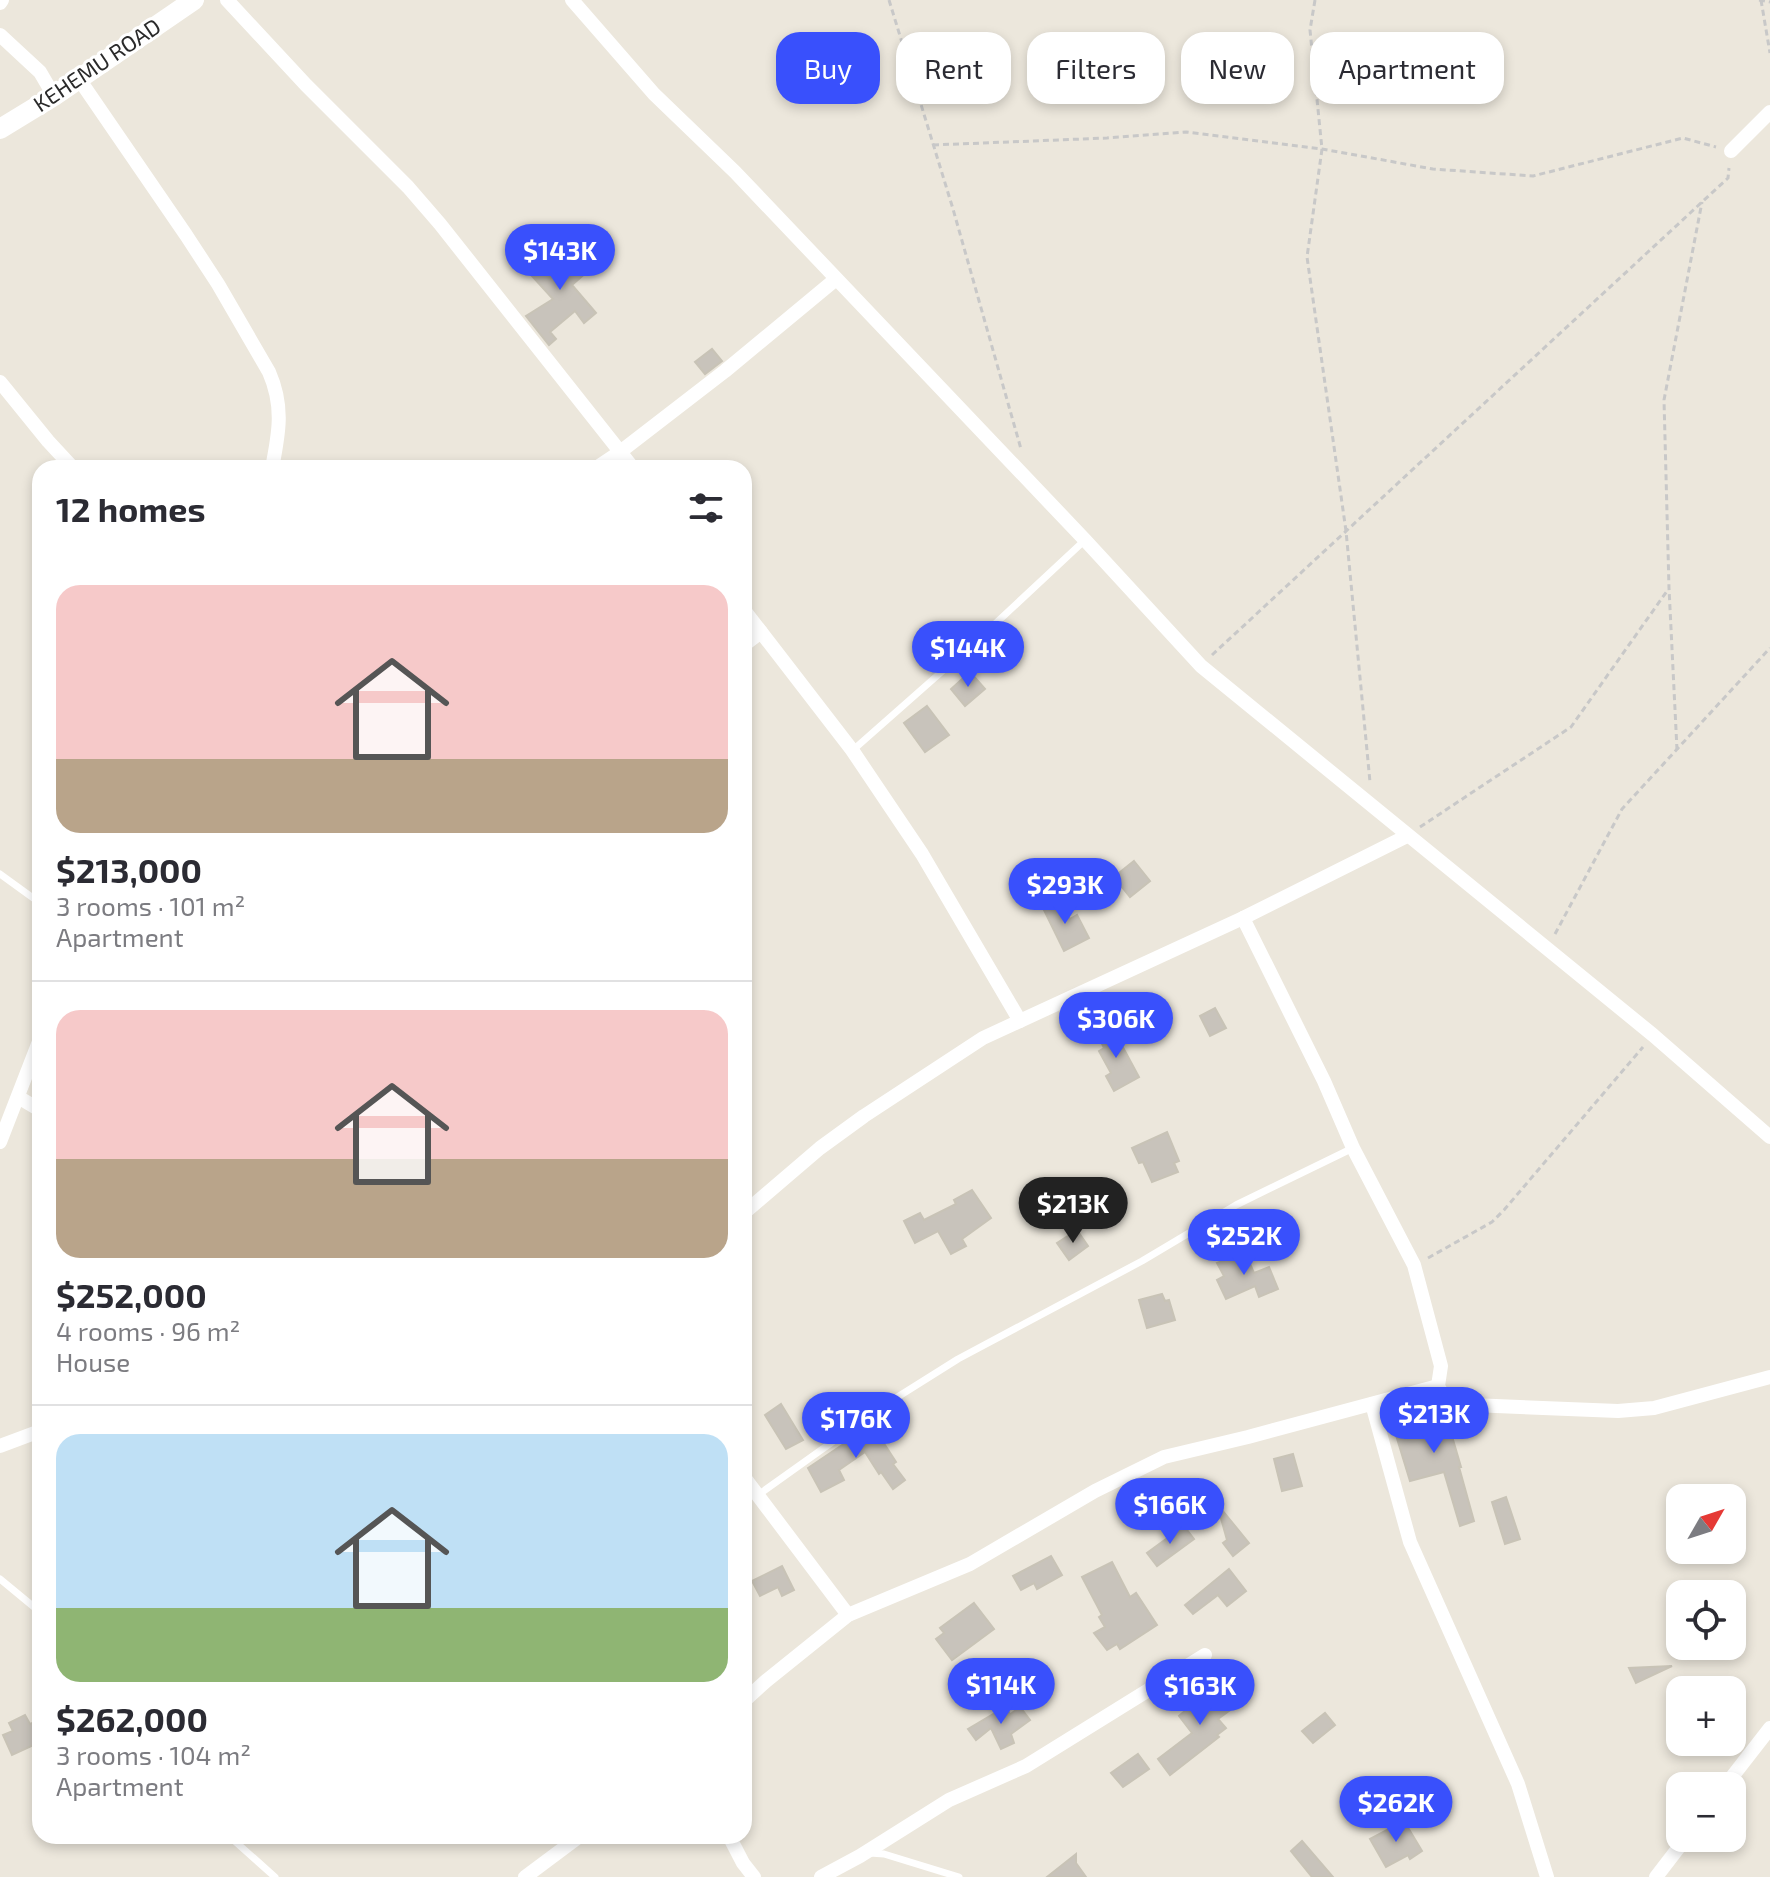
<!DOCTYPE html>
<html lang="en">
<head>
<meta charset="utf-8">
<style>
  body { margin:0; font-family:"Exo 2",sans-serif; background:#f2f2f3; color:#2b2b33; height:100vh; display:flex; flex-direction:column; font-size:30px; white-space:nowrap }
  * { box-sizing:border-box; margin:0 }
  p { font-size:26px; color:#7c7c81 }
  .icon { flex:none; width:44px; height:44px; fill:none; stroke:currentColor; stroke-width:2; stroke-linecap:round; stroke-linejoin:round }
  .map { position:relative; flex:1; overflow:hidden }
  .sheet { position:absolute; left:32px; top:460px; width:720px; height:1384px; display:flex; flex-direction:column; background:#fff; border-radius:24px; box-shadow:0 4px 12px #0003 }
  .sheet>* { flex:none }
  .guide { position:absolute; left:776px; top:32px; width:760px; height:72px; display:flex; gap:16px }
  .needle { width:52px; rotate:51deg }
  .buttons { position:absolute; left:1666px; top:1484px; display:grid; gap:16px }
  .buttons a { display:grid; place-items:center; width:80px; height:80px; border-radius:16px; background:#fff; box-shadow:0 4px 12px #0003; font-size:40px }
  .price { position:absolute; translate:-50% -68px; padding:0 18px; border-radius:28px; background:#3950fc; color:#fff; font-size:26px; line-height:52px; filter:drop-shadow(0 2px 4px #0008) }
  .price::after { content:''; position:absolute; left:50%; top:48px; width:24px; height:18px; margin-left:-12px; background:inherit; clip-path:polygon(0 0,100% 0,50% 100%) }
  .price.current { background:#222; color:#fff }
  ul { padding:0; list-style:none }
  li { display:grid; align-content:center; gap:16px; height:424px; padding:0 24px }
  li+li { border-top:2px solid #e1e1e2 }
  li span { display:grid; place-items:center; height:248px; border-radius:24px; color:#555 }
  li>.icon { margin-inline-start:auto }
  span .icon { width:144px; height:144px; fill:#fffc; stroke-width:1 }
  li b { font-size:34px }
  h2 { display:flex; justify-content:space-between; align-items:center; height:96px; padding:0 24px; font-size:34px }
  .chip { padding:0 28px; border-radius:24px; background:#fff; box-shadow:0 4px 12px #0003; font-size:28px; line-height:72px }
  .chip.current { background:#3950fc; color:#fff }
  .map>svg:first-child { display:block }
  .building { fill:#c8c3bb; stroke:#c8c3b6; stroke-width:2 }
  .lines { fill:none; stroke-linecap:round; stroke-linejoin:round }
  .path { stroke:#c8c8c8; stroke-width:3; stroke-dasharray:6 4; stroke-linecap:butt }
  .lane { stroke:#fff; stroke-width:7 }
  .street { stroke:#fff; stroke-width:14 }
  .secondary { stroke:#fff; stroke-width:20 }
  .labels { text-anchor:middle; stroke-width:6; stroke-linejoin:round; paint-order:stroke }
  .street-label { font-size:22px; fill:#2a2a2a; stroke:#fff }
</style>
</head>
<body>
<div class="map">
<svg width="1770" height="1877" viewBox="0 0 1770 1877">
  <rect width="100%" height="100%" fill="#ece7dc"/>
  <g class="building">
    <polygon points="568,241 585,262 581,265 587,272 572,285 596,313 584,323 575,311 550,332 556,339 549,345 526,316 553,299 532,276"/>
    <polygon points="712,349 722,361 705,374 695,362"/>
    <polygon points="970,672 985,689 965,706 951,689"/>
    <polygon points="927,706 949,735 925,752 904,723"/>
    <polygon points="1134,861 1150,881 1130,897 1114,877"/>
    <polygon points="1055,899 1070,919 1077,915 1089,938 1064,951 1043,908"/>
    <polygon points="1215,1008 1226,1028 1210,1036 1200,1016"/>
    <polygon points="1112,1027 1139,1077 1114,1091 1106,1076 1111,1073 1099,1051 1104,1048 1097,1033"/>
    <polygon points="1167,1132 1179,1161 1174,1163 1178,1172 1152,1182 1143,1162 1139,1163 1132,1148"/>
    <polygon points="972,1190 991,1218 962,1239 966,1246 951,1254 938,1231 915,1243 904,1221 920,1213 924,1220 956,1204 954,1200"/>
    <polygon points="1077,1230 1088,1246 1069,1260 1057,1243"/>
    <polygon points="1245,1252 1254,1273 1269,1267 1278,1289 1259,1297 1255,1286 1226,1299 1217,1280 1224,1276 1217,1263"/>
    <polygon points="1162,1294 1165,1301 1169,1300 1175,1320 1147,1328 1139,1300"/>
    <polygon points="781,1404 803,1440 786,1449 765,1415"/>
    <polygon points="1441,1408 1444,1409 1461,1467 1459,1467 1474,1521 1460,1526 1444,1472 1410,1481 1395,1432 1401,1430 1398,1420"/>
    <polygon points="872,1425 896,1462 893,1464 905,1480 893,1489 881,1472 879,1474 865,1452 839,1470 844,1480 821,1492 808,1468"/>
    <polygon points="1293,1454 1302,1486 1282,1491 1274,1459"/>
    <polygon points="1506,1497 1520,1539 1505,1544 1492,1502"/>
    <polygon points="1217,1504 1249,1543 1233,1556 1223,1543 1227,1540"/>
    <polygon points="1184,1526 1194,1539 1157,1566 1147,1553"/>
    <polygon points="1051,1556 1062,1575 1037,1589 1034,1583 1021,1590 1013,1576"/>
    <polygon points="1112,1562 1130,1597 1136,1593 1157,1625 1120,1649 1117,1644 1107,1650 1094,1633 1105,1627 1099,1617 1102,1615 1082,1577"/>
    <polygon points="782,1566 794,1590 782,1596 778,1587 760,1596 752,1581"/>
    <polygon points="1229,1569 1246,1591 1227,1606 1218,1595 1193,1614 1185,1605"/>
    <polygon points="974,1603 994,1629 952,1660 936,1639 944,1633 940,1628"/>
    <polygon points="1672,1666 1636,1683 1629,1668"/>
    <polygon points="1219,1682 1237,1705 1218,1719 1226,1728 1217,1735 1219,1737 1170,1775 1158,1759 1192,1733 1179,1716"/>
    <polygon points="1005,1707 1010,1714 1004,1719 1020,1707 1030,1720 1011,1734 1014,1743 1001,1749 991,1728 976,1740 968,1729"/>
    <polygon points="1325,1713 1335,1725 1313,1743 1302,1731"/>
    <polygon points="25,1715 30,1724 40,1720 40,1742 12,1755 3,1735 13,1731 9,1723"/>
    <polygon points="1138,1754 1149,1769 1123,1787 1111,1773"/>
    <polygon points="1404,1821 1422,1851 1410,1859 1408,1855 1386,1867 1370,1839"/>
    <polygon points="1302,1841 1333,1877 1312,1877 1291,1851"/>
    <polygon points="1076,1854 1076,1863 1086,1877 1047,1877"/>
  </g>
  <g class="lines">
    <g class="path">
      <polyline points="889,0 953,209 1021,449"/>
      <polyline points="1315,0 1310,30 1322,149 1307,257 1346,531 1370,782"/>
      <polyline points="1759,0 1770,2"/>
      <polyline points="1761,0 1770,53"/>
      <polyline points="933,145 1107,138 1186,132 1322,149 1433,169 1533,176 1683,138 1716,147"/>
      <polyline points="1212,655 1728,178 1729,168"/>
      <polyline points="1677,750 1669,588 1664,400 1702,202"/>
      <polyline points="1420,827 1571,727 1667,591"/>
      <polyline points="1555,934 1622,809 1770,648"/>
      <polyline points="1428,1258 1492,1222 1504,1210 1643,1047"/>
    </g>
    <g class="lane">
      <polyline points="853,750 981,637 1085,540"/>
      <polyline points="0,874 40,903"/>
      <polyline points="758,1495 880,1408 958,1359 1142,1261 1236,1205 1353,1148"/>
      <polyline points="0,1579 40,1612"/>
      <polyline points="229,1836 275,1877"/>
      <polyline points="870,1853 884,1854 959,1877"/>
    </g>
    <g class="street">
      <polyline points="227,0 306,85 408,187 440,224 633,468"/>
      <polyline points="572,0 654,94 735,172 1085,540 1201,666 1653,1035 1770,1137"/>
      <polyline points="0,3 2,0"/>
      <polyline points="0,35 40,72 54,96"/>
      <path d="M79,79L186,235L218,284L269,372C284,406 279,433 272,468"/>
      <polyline points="1731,151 1770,112"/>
      <polyline points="0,382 48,441 73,468"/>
      <polyline points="596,468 620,452 725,371 836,279"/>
      <polyline points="744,610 852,750 922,854 1020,1021"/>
      <polyline points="744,645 761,632"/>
      <polyline points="1243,918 1324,1081 1353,1148 1414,1265 1441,1366 1438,1386 1445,1399 1456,1403 1472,1405 1618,1411 1654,1408 1770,1377"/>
      <polyline points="18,1097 40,1110"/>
      <polyline points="0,1142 40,1039"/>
      <polyline points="744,1213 820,1148 864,1116 983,1038 1243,918 1407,836"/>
      <polyline points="1372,1404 1410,1542 1518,1784 1547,1877"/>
      <polyline points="0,1446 40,1431"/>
      <polyline points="744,1477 848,1615"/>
      <polyline points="744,1701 766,1681 848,1615 970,1564 1095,1491 1164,1457 1248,1437 1438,1386"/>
      <polyline points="1725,1786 1770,1728"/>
      <polyline points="729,1836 743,1863 754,1877"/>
      <polyline points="525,1877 580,1836"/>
      <polyline points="821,1877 860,1856 949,1800 1026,1766 1205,1655"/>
      <polyline points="1656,1877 1686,1838"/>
    </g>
    <polyline class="secondary" points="0,129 54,96 194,0"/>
  </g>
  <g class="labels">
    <g class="street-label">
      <text transform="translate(97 65) rotate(-34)" y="8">KEHEMU ROAD</text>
    </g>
  </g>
</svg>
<div class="buttons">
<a><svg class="needle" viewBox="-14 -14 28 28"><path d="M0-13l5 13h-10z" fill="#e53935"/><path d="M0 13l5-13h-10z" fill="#7c7c81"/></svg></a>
<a><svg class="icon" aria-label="locate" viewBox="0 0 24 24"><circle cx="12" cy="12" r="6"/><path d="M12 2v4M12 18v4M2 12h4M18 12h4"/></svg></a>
<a>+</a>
<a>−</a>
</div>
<b class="price" style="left:560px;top:292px">$143K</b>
<b class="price" style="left:968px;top:689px">$144K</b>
<b class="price" style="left:1065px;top:926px">$293K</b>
<b class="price" style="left:1116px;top:1060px">$306K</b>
<b class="price current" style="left:1073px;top:1245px">$213K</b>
<b class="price" style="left:1244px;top:1277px">$252K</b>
<b class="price" style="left:1434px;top:1455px">$213K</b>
<b class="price" style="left:856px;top:1460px">$176K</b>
<b class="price" style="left:1170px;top:1546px">$166K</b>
<b class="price" style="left:1001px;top:1726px">$114K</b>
<b class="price" style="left:1200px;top:1727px">$163K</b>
<b class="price" style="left:1396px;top:1844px">$262K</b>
<div class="guide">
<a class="chip current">Buy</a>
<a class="chip">Rent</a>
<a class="chip">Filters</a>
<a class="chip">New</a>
<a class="chip">Apartment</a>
</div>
<section class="sheet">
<h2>12 homes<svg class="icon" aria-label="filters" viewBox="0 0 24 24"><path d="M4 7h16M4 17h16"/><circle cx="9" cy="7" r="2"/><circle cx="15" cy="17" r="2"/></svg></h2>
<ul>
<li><span style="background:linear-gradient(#f6c9c9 70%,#b9a48a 0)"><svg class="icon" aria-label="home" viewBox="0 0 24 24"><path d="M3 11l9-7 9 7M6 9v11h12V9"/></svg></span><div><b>$213,000</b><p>3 rooms · 101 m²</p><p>Apartment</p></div></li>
<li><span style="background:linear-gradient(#f6c9c9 60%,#b9a48a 0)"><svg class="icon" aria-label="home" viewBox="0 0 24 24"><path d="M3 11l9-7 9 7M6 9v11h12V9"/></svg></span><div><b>$252,000</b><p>4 rooms · 96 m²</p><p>House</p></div></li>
<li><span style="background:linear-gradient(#bfe0f5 70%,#8fb573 0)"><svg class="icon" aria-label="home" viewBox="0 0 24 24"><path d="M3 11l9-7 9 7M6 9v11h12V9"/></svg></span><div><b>$262,000</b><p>3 rooms · 104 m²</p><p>Apartment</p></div></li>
</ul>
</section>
</div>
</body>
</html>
